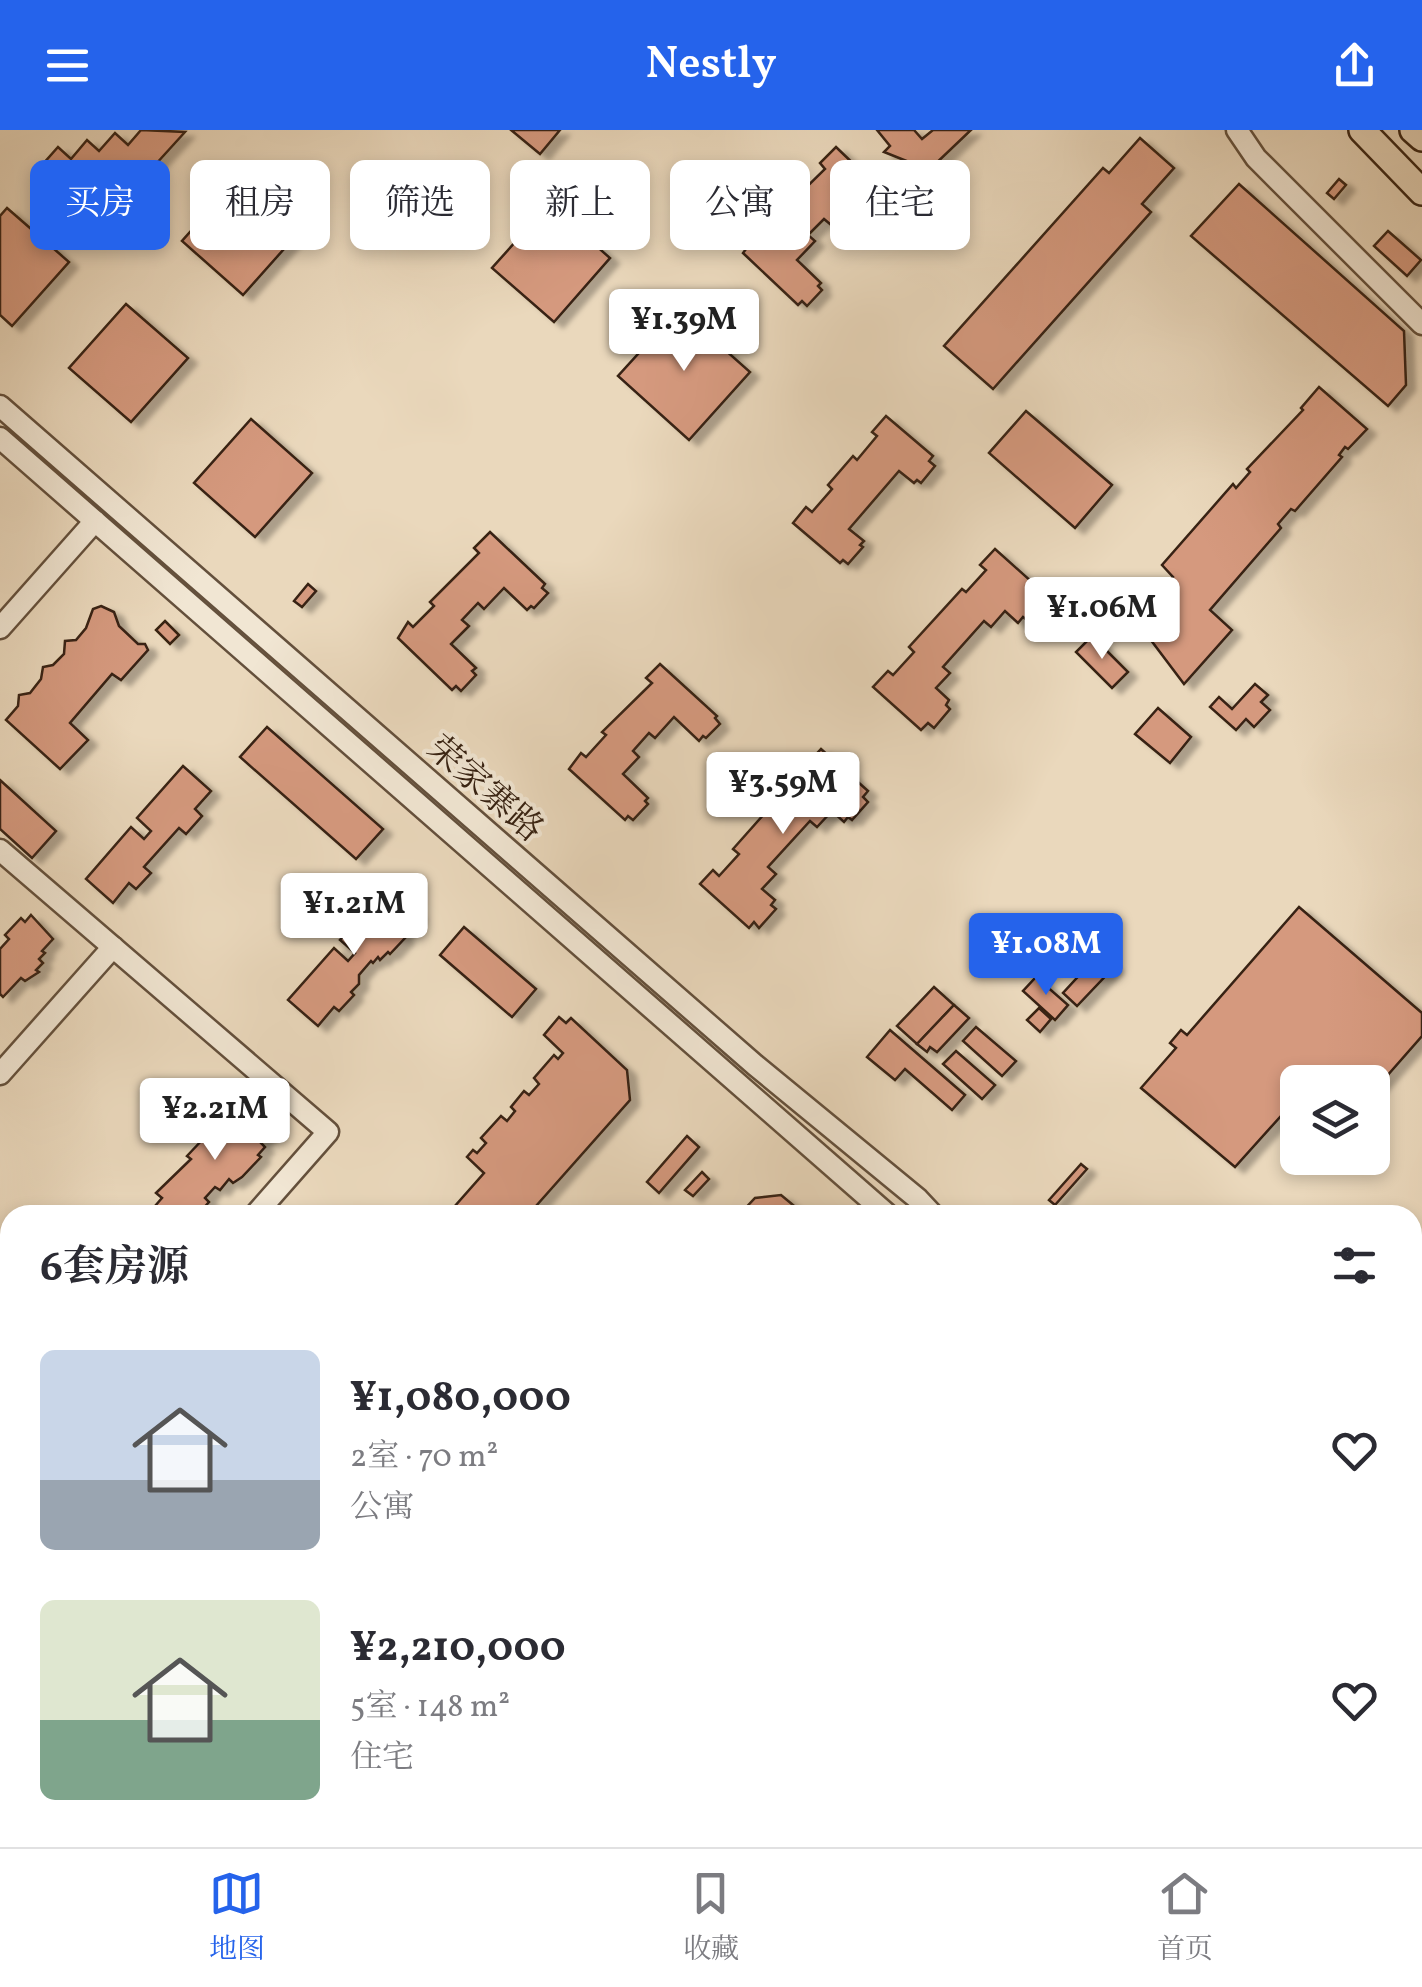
<!DOCTYPE html>
<html lang="zh">
<head>
<meta charset="utf-8">
<style>
  body { margin:0; font-family:Vollkorn,"Noto Serif SC",serif; background:#f7f7f7; color:#2b2b33; height:100vh; display:flex; flex-direction:column; font-size:38px; white-space:nowrap }
  * { box-sizing:border-box; margin:0 }
  p { font-size:32px; color:#7c7c81 }
  .icon { flex:none; width:55px; height:55px; fill:none; stroke:currentColor; stroke-width:2; stroke-linecap:round; stroke-linejoin:round }
  .map { position:relative; flex:1; overflow:hidden }
  .panel { position:absolute; left:0px; top:1075px; width:1422px; height:642px; display:flex; flex-direction:column; background:#fff; border-radius:30px 30px 0 0; box-shadow:0 5px 15px #0003 }
  .panel>* { flex:none }
  .banner { position:absolute; left:30px; top:30px; width:1362px; height:90px; display:flex; gap:20px }
  .fabs { position:absolute; left:1280px; top:935px; display:grid; gap:20px }
  .fabs a { display:grid; place-items:center; width:110px; height:110px; border-radius:15px; background:#fff; box-shadow:0 5px 15px #0003; font-size:50px }
  .price { position:absolute; translate:-50% -85px; padding:0 22px; border-radius:10px; background:#fff; color:#222; font-size:32px; line-height:65px; filter:drop-shadow(0 2px 5px #0008) }
  .price::after { content:''; position:absolute; left:50%; top:60px; width:30px; height:22px; margin-left:-15px; background:inherit; clip-path:polygon(0 0,100% 0,50% 100%) }
  .price.selected { background:#2563eb; color:#fff }
  ul { padding:0; list-style:none }
  li { display:flex; align-items:center; gap:30px; height:250px; padding:0 40px }
  li span { display:grid; place-items:center; flex:none; width:280px; height:200px; border-radius:15px; color:#555 }
  li>.icon { margin-inline-start:auto }
  span .icon { width:120px; height:120px; fill:#fffc; stroke-width:1 }
  li b { font-size:42px }
  h2 { display:flex; justify-content:space-between; align-items:center; height:120px; padding:0 40px; font-size:42px }
  .tag { padding:0 35px; border-radius:15px; background:#fff; box-shadow:0 5px 15px #0003; font-size:35px; line-height:90px }
  .tag.selected { background:#2563eb; color:#fff }
  header { display:flex; justify-content:space-between; align-items:center; height:130px; padding:0 40px; background:#2563eb; color:#fff; font-size:45px; font-weight:600 }
  .tabs { display:flex; justify-content:space-around; align-items:center; height:140px; border-top:2px solid #e1e1e2; background:#fff; font-size:28px; color:#7c7c81 }
  .tabs a { display:grid; justify-items:center; gap:5px }
  .tabs .selected { color:#2563eb }
  .map>svg:first-child { display:block }
  .building { fill:#d5997e; stroke:#372212; stroke-width:2.5; filter:url(#shadow) }
  .lines { fill:none; stroke-linecap:round; stroke-linejoin:round }
  .minor-casing { stroke:#64503c; stroke-width:25 }
  .major-casing { stroke:#372212; stroke-width:30 }
  .minor { stroke:#f1e6d3; stroke-width:20 }
  .major { stroke:#ead8bc; stroke-width:25 }
  .labels { text-anchor:middle; stroke-width:8; stroke-linejoin:round; paint-order:stroke }
  .street-label { font-size:35px; fill:#372212; stroke:#f1e6d3 }
</style>
</head>
<body>
<header><svg class="icon" aria-label="menu" viewBox="0 0 24 24"><path d="M4 6h16M4 12h16M4 18h16"/></svg>Nestly<svg class="icon" aria-label="share" viewBox="0 0 24 24"><path d="M12 15V3M7 8l5-5 5 5M5 13v7h14v-7"/></svg></header>
<div class="map">
<svg width="1422" height="1717" viewBox="0 0 1422 1717">
  <defs>
    <filter id="shadow"><feDropShadow dx="9" dy="5.5" stdDeviation="2.5" flood-color="#0004"/></filter>
  </defs>
  <rect width="100%" height="100%" fill="#ead8bc"/>
  <filter id="stains"><feTurbulence type="fractalNoise" baseFrequency=".002" numOctaves="4"/><feColorMatrix values="0 0 0 0 .2 0 0 0 0 .09 0 0 0 0 .02 0 0 0 .5 -.17"/></filter>
  <radialGradient id="worn" r=".72"><stop offset=".6" stop-color="#630" stop-opacity="0"/><stop offset="1" stop-color="#630" stop-opacity=".3"/></radialGradient>
  <g class="building">
    <polygon points="141,0 185,2 105,90 43,34 58,17 71,29 87,10 99,21 115,3 128,15"/>
    <polygon points="511,0 560,0 540,24"/>
    <polygon points="877,0 914,0 922,9 933,0 971,0 929,40 884,22 890,16"/>
    <polygon points="1140,8 1174,38 1142,74 1151,82 993,259 944,216 1103,38 1109,43"/>
    <polygon points="836,17 891,70 888,73 894,78 880,94 877,91 873,96 850,74 830,94 824,89 808,105 815,111 797,130 821,153 818,156 822,160 807,176 802,171 798,175 743,123 754,108 759,112 780,91 776,87 825,39 820,33"/>
    <polygon points="239,47 300,101 243,165 182,111"/>
    <polygon points="1339,49 1346,55 1334,69 1327,63"/>
    <polygon points="1239,54 1404,201 1406,255 1388,276 1191,106"/>
    <polygon points="549,74 610,128 554,192 492,138"/>
    <polygon points="7,78 69,132 12,196 0,185 0,86"/>
    <polygon points="1388,101 1421,130 1407,146 1374,116"/>
    <polygon points="126,174 188,228 131,292 69,238"/>
    <polygon points="679,179 750,242 689,310 618,246"/>
    <polygon points="1319,257 1367,299 1348,319 1345,317 1339,325 1342,327 1295,381 1291,379 1278,394 1281,398 1210,480 1232,500 1184,554 1135,489 1173,447 1162,435 1233,354 1236,358 1250,342 1247,339 1303,280 1301,278"/>
    <polygon points="1026,281 1112,355 1075,398 989,323"/>
    <polygon points="886,286 933,326 929,331 935,336 921,353 917,350 914,353 899,341 849,399 864,411 860,415 863,417 848,434 843,430 840,433 793,393 806,377 812,382 832,359 828,355 853,326 857,330 877,306 872,302"/>
    <polygon points="251,289 312,343 255,407 194,353"/>
    <polygon points="490,402 545,454 542,458 548,463 534,478 531,476 527,480 504,458 484,479 478,473 462,490 469,496 451,514 476,538 472,541 476,545 461,561 456,556 452,560 398,508 408,492 413,497 434,476 430,472 479,423 474,418"/>
    <polygon points="995,419 1042,461 1036,468 1042,474 1027,490 1023,487 1018,493 1005,481 991,497 984,491 943,537 950,543 936,558 949,570 946,575 950,579 934,598 928,593 921,600 873,557 888,541 893,545 914,522 909,517 962,459 966,462 986,440 980,435"/>
    <polygon points="308,454 316,461 302,477 294,471"/>
    <polygon points="101,476 114,482 119,496 138,514 145,514 148,520 121,550 112,544 70,593 88,610 60,639 6,590 18,576 19,565 30,563 41,549 43,537 53,535 64,524 65,511 76,510 86,498 93,479"/>
    <polygon points="165,491 179,505 170,514 156,500"/>
    <polygon points="1092,506 1128,542 1112,558 1076,522"/>
    <polygon points="660,534 717,586 715,588 720,594 706,608 703,606 699,611 674,587 655,608 649,603 633,621 639,627 623,644 648,668 645,671 648,674 633,690 628,686 625,690 569,639 581,623 586,627 606,605 602,602 652,553 646,548"/>
    <polygon points="1255,554 1268,565 1261,572 1270,580 1254,597 1246,589 1236,600 1210,577 1219,567 1232,579"/>
    <polygon points="1158,578 1191,607 1170,633 1135,604"/>
    <polygon points="267,597 383,699 356,729 240,627"/>
    <polygon points="821,619 868,661 863,667 868,672 852,690 848,687 844,692 832,681 817,697 810,691 768,737 776,744 762,759 775,770 771,775 776,779 759,798 754,792 749,798 700,754 713,740 719,746 739,724 733,719 788,657 793,661 810,642 805,636"/>
    <polygon points="183,636 211,661 195,679 202,686 186,704 179,698 144,737 151,743 136,759 129,753 113,773 86,749 131,697 144,709 151,701 137,688"/>
    <polygon points="0,650 56,701 32,728 0,699"/>
    <polygon points="386,758 417,785 401,804 405,808 390,824 388,822 380,830 378,827 373,833 371,831 359,845 359,854 351,862 354,865 339,881 334,877 318,896 288,870 334,818 348,831 355,823 340,810"/>
    <polygon points="1299,777 1422,883 1422,906 1372,963 1372,952 1298,952 1298,1000 1281,986 1235,1037 1141,958 1176,918 1170,913 1181,900 1187,905"/>
    <polygon points="31,785 53,809 42,821 45,823 39,829 43,833 36,840 39,842 25,851 21,848 3,867 0,864 0,819 9,809 5,805 21,788 25,792"/>
    <polygon points="464,797 536,859 512,887 440,825"/>
    <polygon points="1099,824 1114,837 1077,876 1063,863"/>
    <polygon points="1036,847 1068,875 1055,890 1023,861"/>
    <polygon points="934,857 954,875 917,914 897,896"/>
    <polygon points="954,875 969,888 937,922 930,917 927,922 917,914"/>
    <polygon points="1039,878 1051,889 1040,902 1027,890"/>
    <polygon points="559,887 566,893 571,888 627,940 630,970 528,1085 447,1085 484,1043 467,1027 473,1020 477,1023 486,1013 481,1008 501,986 507,991 515,981 511,977 524,961 529,965 539,954 534,948 554,925 558,929 563,923 544,905"/>
    <polygon points="976,897 1016,931 1002,946 963,911"/>
    <polygon points="890,900 965,965 952,980 905,939 895,950 867,927"/>
    <polygon points="956,921 995,955 982,969 943,934"/>
    <polygon points="248,971 270,992 265,997 270,1001 260,1012 265,1017 258,1025 261,1027 242,1047 233,1053 229,1049 220,1060 215,1057 205,1068 209,1072 200,1082 203,1085 136,1085 142,1079 148,1084 162,1068 156,1063 191,1029 187,1026 204,1008 210,1014 224,998 218,992 233,975 240,980"/>
    <polygon points="687,1006 699,1017 659,1063 647,1052"/>
    <polygon points="1081,1034 1087,1039 1055,1075 1049,1070"/>
    <polygon points="702,1042 709,1049 693,1066 685,1060"/>
    <polygon points="781,1065 805,1085 739,1085 755,1068"/>
    <polygon points="1422,1158 1422,1287 1412,1298 1412,1167"/>
    <polygon points="6,1246 10,1249 10,1287 0,1283 0,1252"/>
    <polygon points="0,1380 10,1389 10,1415 1,1424 5,1429 0,1434"/>
    <polygon points="9,1570 10,1659 1,1659 0,1580"/>
    <polygon points="195,1708 272,1708 264,1717 186,1717"/>
    <polygon points="496,1708 561,1708 553,1717 505,1717"/>
    <polygon points="871,1708 1021,1708 1012,1717 863,1717"/>
  </g>
  <g class="lines">
    <defs>
      <g id="minor">
        <polyline points="1237,0 1256,28 1422,194"/>
        <polyline points="0,276 755,935 918,1069 933,1085"/>
        <polyline points="0,308 888,1085"/>
        <polyline points="0,498 95,391"/>
        <polyline points="0,720 328,1002 255,1085"/>
        <polyline points="0,944 113,817"/>
        <polyline points="0,1327 10,1336"/>
        <polyline points="1412,1436 1422,1426"/>
        <polyline points="1412,1505 1422,1513"/>
        <polyline points="331,1717 339,1708"/>
        <polyline points="1406,1717 1422,1699"/>
      </g>
      <g id="major">
        <polyline points="1362,0 1422,62"/>
        <polyline points="1413,0 1422,8"/>
        <polyline points="1412,1484 1422,1474"/>
        <polyline points="1412,1538 1422,1526"/>
        <polyline points="1209,1717 1217,1708"/>
        <polyline points="1249,1717 1258,1708"/>
      </g>
    </defs>
    <use href="#minor" class="minor-casing"/>
    <use href="#major" class="major-casing"/>
    <use href="#minor" class="minor"/>
    <use href="#major" class="major"/>
  </g>
  <g class="labels">
    <g class="street-label">
      <text transform="translate(486 658) rotate(41)" y="12">荣家寨路</text>
    </g>
  </g>
  <rect width="100%" height="100%" filter="url(#stains)"/>
  <rect width="100%" height="100%" fill="url(#worn)"/>
</svg>
<div class="fabs">
<a><svg class="icon" aria-label="layers" viewBox="0 0 24 24"><path d="M12 4l9 5-9 5-9-5zM3 14l9 5 9-5"/></svg></a>
</div>
<b class="price" style="left:684px;top:244px">¥1.39M</b>
<b class="price" style="left:1102px;top:532px">¥1.06M</b>
<b class="price" style="left:783px;top:707px">¥3.59M</b>
<b class="price" style="left:354px;top:828px">¥1.21M</b>
<b class="price selected" style="left:1046px;top:868px">¥1.08M</b>
<b class="price" style="left:215px;top:1033px">¥2.21M</b>
<div class="banner">
<a class="tag selected">买房</a>
<a class="tag">租房</a>
<a class="tag">筛选</a>
<a class="tag">新上</a>
<a class="tag">公寓</a>
<a class="tag">住宅</a>
</div>
<section class="panel">
<h2>6套房源<svg class="icon" aria-label="filters" viewBox="0 0 24 24"><path d="M4 7h16M4 17h16"/><circle cx="9" cy="7" r="2"/><circle cx="15" cy="17" r="2"/></svg></h2>
<ul>
<li><span style="background:linear-gradient(#c9d6e8 65%,#9aa5b1 0)"><svg class="icon" aria-label="home" viewBox="0 0 24 24"><path d="M3 11l9-7 9 7M6 9v11h12V9"/></svg></span><div><b>¥1,080,000</b><p>2室 · 70 m²</p><p>公寓</p></div><svg class="icon" aria-label="heart" viewBox="0 0 24 24"><path d="M12 20l-8-8c-3-5 5-10 8-4 3-6 11-1 8 4z"/></svg></li>
<li><span style="background:linear-gradient(#dfe7d0 60%,#7fa58c 0)"><svg class="icon" aria-label="home" viewBox="0 0 24 24"><path d="M3 11l9-7 9 7M6 9v11h12V9"/></svg></span><div><b>¥2,210,000</b><p>5室 · 148 m²</p><p>住宅</p></div><svg class="icon" aria-label="heart" viewBox="0 0 24 24"><path d="M12 20l-8-8c-3-5 5-10 8-4 3-6 11-1 8 4z"/></svg></li>
</ul>
</section>
</div>
<nav class="tabs">
<a class="selected"><svg class="icon" aria-label="map" viewBox="0 0 24 24"><path d="M3 6l6-2 6 2 6-2v14l-6 2-6-2-6 2zM9 4v14M15 6v14"/></svg>地图</a>
<a><svg class="icon" aria-label="saved" viewBox="0 0 24 24"><path d="M7 4h10v16l-5-4-5 4z"/></svg>收藏</a>
<a><svg class="icon" aria-label="home" viewBox="0 0 24 24"><path d="M3 11l9-7 9 7M6 9v11h12V9"/></svg>首页</a>
</nav>
</body>
</html>
